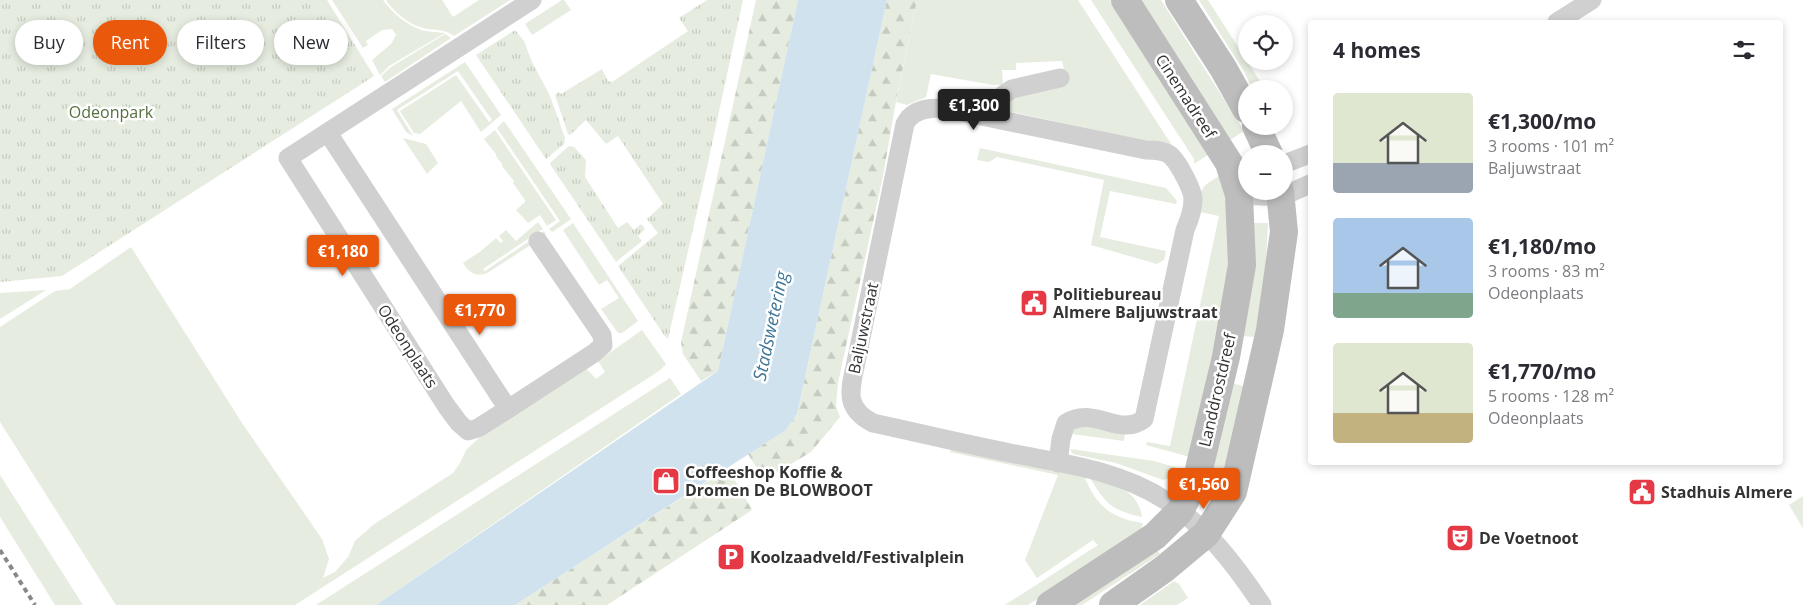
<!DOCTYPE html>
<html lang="en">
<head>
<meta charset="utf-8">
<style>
  body { margin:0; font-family:"Open Sans",sans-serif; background:#f2f2f3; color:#2b2b33; height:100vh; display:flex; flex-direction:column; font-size:19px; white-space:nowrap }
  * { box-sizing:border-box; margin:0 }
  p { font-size:16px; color:#7c7c81 }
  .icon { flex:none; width:28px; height:28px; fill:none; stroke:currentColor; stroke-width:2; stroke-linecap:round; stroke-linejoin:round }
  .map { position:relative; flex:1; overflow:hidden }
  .panel { position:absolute; left:1308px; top:20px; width:475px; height:445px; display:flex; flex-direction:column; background:#fff; border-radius:5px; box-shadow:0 2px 8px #0003 }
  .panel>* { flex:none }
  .guide { position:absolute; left:15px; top:20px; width:475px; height:45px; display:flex; gap:10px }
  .fabs { position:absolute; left:1238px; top:15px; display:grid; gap:10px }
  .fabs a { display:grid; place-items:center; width:55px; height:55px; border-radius:50%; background:#fff; box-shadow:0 2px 8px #0003; font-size:25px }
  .price { position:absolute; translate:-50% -42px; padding:0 11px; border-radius:5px; background:#ea580c; color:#fff; font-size:16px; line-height:32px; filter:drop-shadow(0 1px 2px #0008) }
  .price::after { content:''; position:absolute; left:50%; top:30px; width:15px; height:11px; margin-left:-8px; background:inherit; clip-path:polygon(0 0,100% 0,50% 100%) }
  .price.active { background:#222; color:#fff }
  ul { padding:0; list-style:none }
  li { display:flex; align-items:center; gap:15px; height:125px; padding:0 25px }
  li span { display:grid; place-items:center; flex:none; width:140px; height:100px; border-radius:5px; color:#555 }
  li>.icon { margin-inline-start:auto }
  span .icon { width:60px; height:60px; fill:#fffc; stroke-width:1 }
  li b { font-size:21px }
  h2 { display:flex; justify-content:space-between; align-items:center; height:60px; padding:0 25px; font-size:21px }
  .pill { padding:0 18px; border-radius:22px; background:#fff; box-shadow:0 2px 8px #0003; font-size:18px; line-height:45px }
  .pill.active { background:#ea580c; color:#fff }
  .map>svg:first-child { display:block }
  .green { fill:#e6ecdf }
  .forest { fill:url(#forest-firs) }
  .park { fill:url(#park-tufts) }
  .water { fill:#cfe2ee }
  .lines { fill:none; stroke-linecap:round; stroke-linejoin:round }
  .minor { stroke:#d0d0d0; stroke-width:19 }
  .secondary { stroke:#bdbdbd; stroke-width:28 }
  .rail { stroke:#888; stroke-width:4; stroke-dasharray:5 4; stroke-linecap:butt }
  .labels { text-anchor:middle; stroke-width:5; stroke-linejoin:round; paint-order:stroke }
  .street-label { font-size:16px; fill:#333; stroke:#fff }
  .park-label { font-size:16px; fill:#56703f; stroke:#fff }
  .poi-label { font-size:16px; font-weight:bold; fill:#333; stroke:#fff; text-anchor:start }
  .water-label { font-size:18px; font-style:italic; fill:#3f7597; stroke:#fff }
</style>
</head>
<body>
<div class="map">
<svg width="1803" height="605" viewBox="0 0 1803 605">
  <defs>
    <pattern id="forest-firs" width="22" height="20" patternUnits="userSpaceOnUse" patternTransform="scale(1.25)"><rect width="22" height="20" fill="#e6ecdf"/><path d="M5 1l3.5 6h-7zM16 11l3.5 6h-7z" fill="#c6cbc0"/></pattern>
    <pattern id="park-tufts" width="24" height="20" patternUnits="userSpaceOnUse" patternTransform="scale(1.25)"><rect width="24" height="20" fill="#e6ecdf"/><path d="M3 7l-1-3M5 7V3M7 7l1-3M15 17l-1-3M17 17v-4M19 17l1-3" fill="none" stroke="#c6cbc0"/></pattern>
  </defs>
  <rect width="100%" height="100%" fill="#fff"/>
  <g class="green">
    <path d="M332,0H383C392,13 409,27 425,31C431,32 438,32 445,33L389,66L380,75L372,60L391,44L396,35L392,29L382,30L366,41L368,45L363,48Z"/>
    <path d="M386,0H442L453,17L479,0H510L454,36C442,27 434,32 420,27C409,24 392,10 386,0Z"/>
    <polygon points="562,0 564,0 571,10 532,35 525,24"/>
    <polygon points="917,0 1078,0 1173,147 1003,110 1010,100 1065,74 1062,61 1016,63 1016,70 1002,70 1003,85 993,85 931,74 926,97 907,105 896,102"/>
    <polygon points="1091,0 1110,0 1209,154 1194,164 1194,159"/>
    <polygon points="1136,0 1161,0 1244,131 1227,142"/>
    <polygon points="1199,0 1208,0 1265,89 1252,89 1245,73"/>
    <polygon points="445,34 451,38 385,82 381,76 391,67"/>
    <polygon points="465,62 501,115 481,132 461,101 420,134 414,133 400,111 456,75 489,122 492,120 458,71 397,110 413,136 406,132 392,109"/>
    <polygon points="504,121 571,219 554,231 552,232 549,229 560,221 497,128"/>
    <polygon points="495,130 556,220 547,226 540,215 528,223 516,210 525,202 525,200 513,183 514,181 502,166 502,164 496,156 496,154 484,139"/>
    <polygon points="403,138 426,144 438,163 427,174"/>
    <polygon points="980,148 1166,188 1177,201 1176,204 1110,191 1100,237 1166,251 1164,260 1157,264 1091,245 1104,180 997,157 989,162 977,160"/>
    <path d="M1219,176L1228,208L1231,255L1220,322L1190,457L1146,445L1147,442L1170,446L1219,216L1200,212L1196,214C1201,191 1198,188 1219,176Z"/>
    <path d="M538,222L543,229L483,269L485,271L544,231L546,235L489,272C477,278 469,273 463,263L481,251L496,238L501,243L503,241L499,236L506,230L516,241Z"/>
    <polygon points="573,223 638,321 622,333 618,333 601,309 619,298 607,280 599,285 563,230"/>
    <path d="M1253,223H1268C1266,262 1266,300 1255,337L1240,336Z"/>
    <polygon points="131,247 242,423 322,539 329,559 323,578 335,572 348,557 355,541 373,525 453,473 460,463 466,450 478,439 586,368 596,379 605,372 598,361 642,330 666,364 659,371 295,605 116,605 0,422 0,327 55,291 70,289"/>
    <polygon points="46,290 0,319 0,293"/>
    <polygon points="670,378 681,394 376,605 316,605"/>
    <polygon points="1229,382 1246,387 1226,473 1212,468"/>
    <polygon points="1080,425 1125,433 1124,441 1072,434 1073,430"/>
    <path d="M952,448L1084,476C1096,506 1112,519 1143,523L1141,531L1132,540L1028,605H1005L1098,545L1093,540L1037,578L1025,560L1058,475L950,452Z"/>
    <polygon points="1070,449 1154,461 1181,469 1176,476 1163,480 1116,463 1073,454"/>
    <polygon points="0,475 83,605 55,605 0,517"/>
    <path d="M1090,478C1113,484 1138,489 1142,517C1111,510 1106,504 1090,478Z"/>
    <polygon points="1803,496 1803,528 1789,505"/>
    <polygon points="1153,544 1160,554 1082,605 1069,605"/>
    <polygon points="1174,581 1179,584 1188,598 1177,605 1140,605"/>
  </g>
  <g class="forest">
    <polygon points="756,0 798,0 718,371 701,381 683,354 681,342"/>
    <polygon points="887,0 917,0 896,101 883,176 838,383 836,406 840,417 811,452 764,480 748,454 786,430 797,414"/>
    <polygon points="728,468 752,510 607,605 515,605"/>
  </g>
  <g class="park">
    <polygon points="0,0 327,0 374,76 62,276 0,282"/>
    <polygon points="707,0 743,0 706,172 668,339 664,335 618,266 658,233 647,219 663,204 618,136 606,144 586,120 570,135 568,134 555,95 559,92 561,94 602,69 608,81 612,82 688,31 679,18"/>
    <polygon points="515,30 524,41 532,62 550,96 565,138 564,144 546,159 476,55"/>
    <polygon points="569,146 574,147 586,160 585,177 618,228 627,222 634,230 641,224 645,229 638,236 642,241 616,262 552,167 550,163"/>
  </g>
  <polygon class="water" points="798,0 887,0 797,414 786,430 515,605 376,605 718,371"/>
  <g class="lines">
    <g class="minor">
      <polyline points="1557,22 1592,0"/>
      <polyline points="986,116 997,106 1003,95 1012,89 1060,78"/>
      <polyline points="328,133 508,409 594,353 603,345 602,335 538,241"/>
      <polyline points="1284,164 1310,154"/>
      <polyline points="1239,195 1281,197 1310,184"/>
      <polyline points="508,409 478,428 468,431 459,423 447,407 288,158 532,0"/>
      <path d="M1058,463L1061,439L1066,423C1095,405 1118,438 1144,419L1185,230C1189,221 1193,210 1193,199C1193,190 1179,164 1172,157C1166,150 1154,150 1146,150L948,109C932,107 913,108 905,124L855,367C849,393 846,409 873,423C919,433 965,444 1010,453C1065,464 1118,470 1165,500C1206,526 1236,566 1262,605"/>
    </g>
    <g class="secondary">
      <polyline points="1179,0 1223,68 1246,109"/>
      <polyline points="1256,126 1269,154"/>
      <polyline points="1050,605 1155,536 1180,511 1198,475 1200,465 1226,357 1242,265 1239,195 1229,163 1125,0"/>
      <polyline points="1113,605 1164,569 1206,534 1233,492 1270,330 1284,232 1280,191"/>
    </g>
    <polyline class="rail" points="0,550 35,605"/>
  </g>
  <defs>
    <symbol id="civic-square" viewBox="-11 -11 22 22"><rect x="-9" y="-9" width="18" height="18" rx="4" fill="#e63946" stroke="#fff"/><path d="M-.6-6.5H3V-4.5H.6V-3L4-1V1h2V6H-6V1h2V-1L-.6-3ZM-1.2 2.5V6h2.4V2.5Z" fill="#fff"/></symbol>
    <symbol id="shop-square" viewBox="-11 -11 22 22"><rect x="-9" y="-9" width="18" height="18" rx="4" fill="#e63946" stroke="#fff"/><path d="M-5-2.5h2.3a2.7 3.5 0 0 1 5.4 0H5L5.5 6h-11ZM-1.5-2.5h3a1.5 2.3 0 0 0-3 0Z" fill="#fff"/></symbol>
    <symbol id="theatre-square" viewBox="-11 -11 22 22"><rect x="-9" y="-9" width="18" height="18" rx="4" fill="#e63946" stroke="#fff"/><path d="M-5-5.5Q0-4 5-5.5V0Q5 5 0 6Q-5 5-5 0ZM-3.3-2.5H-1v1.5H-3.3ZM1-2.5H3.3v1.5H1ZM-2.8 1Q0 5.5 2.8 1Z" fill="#fff"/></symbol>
    <symbol id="parking-square" viewBox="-11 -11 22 22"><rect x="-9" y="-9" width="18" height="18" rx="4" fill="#e63946" stroke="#fff"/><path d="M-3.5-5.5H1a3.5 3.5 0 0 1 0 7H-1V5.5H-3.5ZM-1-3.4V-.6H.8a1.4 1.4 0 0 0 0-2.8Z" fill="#fff"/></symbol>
  </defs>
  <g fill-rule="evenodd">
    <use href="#civic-square" x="1018" y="287" width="32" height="32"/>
    <use href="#shop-square" x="650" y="465" width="32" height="32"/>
    <use href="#civic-square" x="1626" y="476" width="32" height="32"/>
    <use href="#theatre-square" x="1444" y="522" width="32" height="32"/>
    <use href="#parking-square" x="715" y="541" width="32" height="32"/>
  </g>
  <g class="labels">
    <g class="street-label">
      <text transform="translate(1186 96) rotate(57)" y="6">Cinemadreef</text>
      <text transform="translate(863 328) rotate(-78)" y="6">Baljuwstraat</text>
      <text transform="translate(408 346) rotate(57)" y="6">Odeonplaats</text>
      <text transform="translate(1217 390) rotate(-77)" y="6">Landdrostdreef</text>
    </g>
    <g class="park-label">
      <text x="111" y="118">Odeonpark</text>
    </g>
    <g class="poi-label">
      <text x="1053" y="300">Politiebureau<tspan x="1053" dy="18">Almere Baljuwstraat</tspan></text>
      <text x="685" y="478">Coffeeshop Koffie &amp;<tspan x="685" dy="18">Dromen De BLOWBOOT</tspan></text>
      <text x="1661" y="498">Stadhuis Almere</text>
      <text x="1479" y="544">De Voetnoot</text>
      <text x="750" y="563">Koolzaadveld/Festivalplein</text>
    </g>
    <g class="water-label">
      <text transform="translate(771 326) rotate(-78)" y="6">Stadswetering</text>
    </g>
  </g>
</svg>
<div class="fabs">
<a><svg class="icon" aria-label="locate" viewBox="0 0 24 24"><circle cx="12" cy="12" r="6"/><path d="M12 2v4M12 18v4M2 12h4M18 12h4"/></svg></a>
<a>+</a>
<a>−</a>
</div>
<b class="price active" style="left:974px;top:131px">€1,300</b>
<b class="price" style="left:343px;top:277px">€1,180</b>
<b class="price" style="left:480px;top:336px">€1,770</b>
<b class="price" style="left:1204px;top:510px">€1,560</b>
<div class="guide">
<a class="pill">Buy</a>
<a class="pill active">Rent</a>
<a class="pill">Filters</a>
<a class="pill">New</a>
</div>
<section class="panel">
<h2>4 homes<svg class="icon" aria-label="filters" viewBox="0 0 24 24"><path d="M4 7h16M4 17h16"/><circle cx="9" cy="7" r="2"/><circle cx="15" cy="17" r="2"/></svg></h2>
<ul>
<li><span style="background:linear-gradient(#dfe7d0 70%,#9aa5b1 0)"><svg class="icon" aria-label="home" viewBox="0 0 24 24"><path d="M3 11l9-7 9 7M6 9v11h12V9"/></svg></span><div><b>€1,300/mo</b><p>3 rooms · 101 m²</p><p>Baljuwstraat</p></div></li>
<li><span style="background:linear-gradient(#a9c7e8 75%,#7fa58c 0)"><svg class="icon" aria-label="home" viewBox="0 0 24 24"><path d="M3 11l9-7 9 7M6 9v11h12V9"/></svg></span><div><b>€1,180/mo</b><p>3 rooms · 83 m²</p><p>Odeonplaats</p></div></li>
<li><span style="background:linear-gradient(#dfe7d0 70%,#c2b280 0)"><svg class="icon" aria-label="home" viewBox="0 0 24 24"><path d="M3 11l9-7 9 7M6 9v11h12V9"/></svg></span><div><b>€1,770/mo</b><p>5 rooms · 128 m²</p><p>Odeonplaats</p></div></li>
</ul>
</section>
</div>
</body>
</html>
